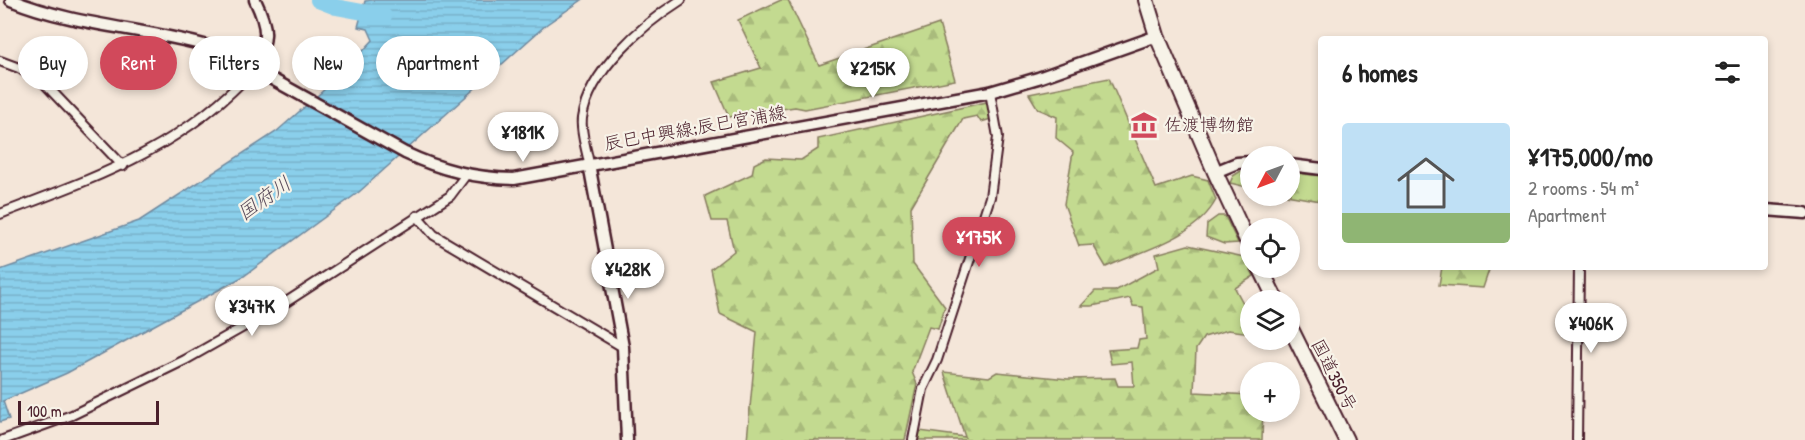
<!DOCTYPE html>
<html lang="en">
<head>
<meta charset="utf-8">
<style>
  body { margin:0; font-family:"Patrick Hand","Klee One",sans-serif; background:#f2f2f2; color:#222; height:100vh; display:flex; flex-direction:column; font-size:22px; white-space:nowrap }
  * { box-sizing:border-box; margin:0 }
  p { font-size:20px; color:#767676 }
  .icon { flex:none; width:33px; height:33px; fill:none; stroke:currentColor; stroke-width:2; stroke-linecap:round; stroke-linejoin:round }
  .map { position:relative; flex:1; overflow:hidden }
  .drawer { position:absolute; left:1318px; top:36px; width:450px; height:234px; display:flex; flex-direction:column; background:#fff; border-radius:6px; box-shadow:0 3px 9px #0003 }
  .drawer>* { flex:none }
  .hud { position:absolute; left:18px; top:36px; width:570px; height:54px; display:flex; gap:12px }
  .needle { width:39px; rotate:229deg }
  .buttons { position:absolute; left:1240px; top:146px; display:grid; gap:12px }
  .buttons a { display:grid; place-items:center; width:60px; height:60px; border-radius:50%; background:#fff; box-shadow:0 3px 9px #0003; font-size:30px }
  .scale { position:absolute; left:18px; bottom:15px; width:141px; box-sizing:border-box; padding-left:6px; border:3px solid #4a1f2b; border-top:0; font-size:16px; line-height:21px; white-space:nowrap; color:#4a1f2b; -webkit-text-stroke:4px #f7f3e8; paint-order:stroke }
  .price { position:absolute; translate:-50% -51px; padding:0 14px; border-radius:21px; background:#fff; color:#222; font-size:20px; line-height:39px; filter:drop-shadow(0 2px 3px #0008) }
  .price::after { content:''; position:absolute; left:50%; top:36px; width:18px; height:14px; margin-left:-9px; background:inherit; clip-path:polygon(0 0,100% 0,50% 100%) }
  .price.on { background:#d1495b; color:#fff }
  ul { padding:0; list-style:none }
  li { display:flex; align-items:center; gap:18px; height:150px; padding:0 24px }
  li+li { border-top:2px solid #e0e0e0 }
  li span { display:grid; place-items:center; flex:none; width:168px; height:120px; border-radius:6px; color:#555 }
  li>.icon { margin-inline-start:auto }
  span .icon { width:72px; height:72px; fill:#fffc; stroke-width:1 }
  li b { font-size:26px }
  h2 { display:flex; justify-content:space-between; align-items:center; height:72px; padding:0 24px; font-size:26px }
  .chip { padding:0 21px; border-radius:27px; background:#fff; box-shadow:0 3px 9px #0003; font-size:21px; line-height:54px }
  .chip.on { background:#d1495b; color:#fff }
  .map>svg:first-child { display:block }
  .forest { fill:url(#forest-firs); stroke:#867c5e; stroke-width:1.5 }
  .water { fill:url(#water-rules); stroke:#70899e; stroke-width:1.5 }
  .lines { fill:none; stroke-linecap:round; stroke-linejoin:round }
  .river { stroke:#8acfeb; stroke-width:16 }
  .street-casing { stroke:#4a1f2b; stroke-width:12 }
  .secondary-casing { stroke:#4a1f2b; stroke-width:15 }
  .highway-casing { stroke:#4a1f2b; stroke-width:18 }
  .street { stroke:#f7f3e8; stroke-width:8 }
  .secondary { stroke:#f7f3e8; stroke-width:10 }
  .highway { stroke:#f7f3e8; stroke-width:14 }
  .labels { text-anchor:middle; stroke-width:4.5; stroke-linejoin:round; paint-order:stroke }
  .poi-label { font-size:18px; fill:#4a1f2b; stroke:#f7f3e8; text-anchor:start }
  .street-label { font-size:18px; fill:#4a1f2b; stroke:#f7f3e8 }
  .water-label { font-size:20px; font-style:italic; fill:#5a4b5b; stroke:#f7f3e8 }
</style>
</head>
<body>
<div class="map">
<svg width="1805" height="440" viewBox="0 0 1805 440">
  <defs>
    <pattern id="forest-firs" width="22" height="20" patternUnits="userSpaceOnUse" patternTransform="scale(1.5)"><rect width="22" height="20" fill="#c3da90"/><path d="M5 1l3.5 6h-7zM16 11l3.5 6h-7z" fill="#a9bb7c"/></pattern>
    <pattern id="water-rules" width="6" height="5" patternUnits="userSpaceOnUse" patternTransform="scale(1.5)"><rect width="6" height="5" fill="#8acfeb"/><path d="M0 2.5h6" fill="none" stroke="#79b1ca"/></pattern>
  </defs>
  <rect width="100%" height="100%" fill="#f4e6d9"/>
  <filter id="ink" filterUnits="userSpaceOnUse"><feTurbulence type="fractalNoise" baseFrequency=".0167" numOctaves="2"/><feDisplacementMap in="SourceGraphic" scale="12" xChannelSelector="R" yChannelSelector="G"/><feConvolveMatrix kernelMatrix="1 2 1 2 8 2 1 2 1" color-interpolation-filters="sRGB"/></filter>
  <g filter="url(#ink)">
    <g class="forest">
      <polygon points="781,0 788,0 819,65 939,24 955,80 805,109 795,107 729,117 714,82 761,68 738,20"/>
      <path d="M1109,78L1156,188L1192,176L1208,180L1216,200C1196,238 1143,250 1106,267L1093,245L1079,246L1064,204L1073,152L1056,138L1057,117L1038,109L1029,94Z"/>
      <polygon points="987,102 991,119 981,122 977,116 963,119 911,207 913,264 945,307 938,329 929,327 912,372 917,384 905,440 747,440 757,332 720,314 711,269 734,251 727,221 712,221 705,196 752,174 754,164 766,158 801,160 818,149 818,139"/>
      <polygon points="1244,169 1251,170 1251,188 1230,183 1233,176"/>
      <polygon points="1290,172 1321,176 1321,201 1286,195 1290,195"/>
      <polygon points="1218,216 1225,216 1238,243 1224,244 1206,237 1207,224"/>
      <polygon points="1188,245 1244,257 1254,276 1235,288 1251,318 1251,333 1228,330 1204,337 1196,349 1194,392 1251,395 1251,411 1263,411 1262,440 918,440 920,431 965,437 944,372 989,377 997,372 1068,379 1115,378 1118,386 1134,386 1132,362 1111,364 1108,350 1137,348 1139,340 1146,339 1143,307 1133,306 1130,298 1092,306 1081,306 1095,291 1115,291 1159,267 1156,254"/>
      <polygon points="1442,267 1490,267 1483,288 1439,285"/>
    </g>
    <polygon class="water" points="371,0 582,0 547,24 359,192 244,276 67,373 3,401 9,419 0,422 0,270 139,221 276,132 342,74 373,40 368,29 358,27 365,1"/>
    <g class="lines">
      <polyline class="river" points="318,0 336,7 384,16"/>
      <defs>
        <g id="street">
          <polyline points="0,61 19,68 44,83 123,166"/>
          <path d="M589,164C587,150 580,132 582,118C589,71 643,24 681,0"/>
          <path d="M0,214C97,177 183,148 255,68"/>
          <polyline points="417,216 434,235 623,347"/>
          <polyline points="3,440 72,415 185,360 277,308 450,196 465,176"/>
          <polyline points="913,440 923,389 937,360 990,197 998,137 990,92"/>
          <polyline points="1577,440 1579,267"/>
        </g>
        <g id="secondary">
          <path d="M11,0C77,27 150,28 218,49L405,153C441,170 474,178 514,179L990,92L1038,78L1157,36"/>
          <path d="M255,68C268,39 269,29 255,0"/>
          <polyline points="589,164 623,347 627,440"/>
          <polyline points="1290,165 1322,169"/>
          <polyline points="1215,172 1237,163 1251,162"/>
          <polyline points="1766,210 1805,213"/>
        </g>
        <g id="highway">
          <polyline points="1146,0 1157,36 1215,172 1251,249"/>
          <polyline points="1260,267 1276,300"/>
          <polyline points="1290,327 1346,440"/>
        </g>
      </defs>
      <use href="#street" class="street-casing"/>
      <use href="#secondary" class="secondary-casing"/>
      <use href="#highway" class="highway-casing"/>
      <use href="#street" class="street"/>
      <use href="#secondary" class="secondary"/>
      <use href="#highway" class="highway"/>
    </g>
  </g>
  <defs>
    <symbol id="museum-bare" viewBox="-9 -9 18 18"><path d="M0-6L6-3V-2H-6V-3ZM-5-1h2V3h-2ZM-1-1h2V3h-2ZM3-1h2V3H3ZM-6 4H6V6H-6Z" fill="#d1495b" stroke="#f7f3e8" stroke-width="2.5" paint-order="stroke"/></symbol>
  </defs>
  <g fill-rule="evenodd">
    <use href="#museum-bare" x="1125" y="106" width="38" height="38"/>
  </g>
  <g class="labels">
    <g class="poi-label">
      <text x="1164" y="131">佐渡博物館</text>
    </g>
    <g class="street-label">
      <text transform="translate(695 128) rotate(-10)" y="6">辰巳中興線;辰巳宮浦線</text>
      <text transform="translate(1334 375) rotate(63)" y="6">国道350号</text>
    </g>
    <g class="water-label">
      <text transform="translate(264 198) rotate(-35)" y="7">国府川</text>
    </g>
  </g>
</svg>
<div class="buttons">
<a><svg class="needle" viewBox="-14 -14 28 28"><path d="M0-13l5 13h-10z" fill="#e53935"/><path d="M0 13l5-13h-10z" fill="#767676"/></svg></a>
<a><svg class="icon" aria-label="locate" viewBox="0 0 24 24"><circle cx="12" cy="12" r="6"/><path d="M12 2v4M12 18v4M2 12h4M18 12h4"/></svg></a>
<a><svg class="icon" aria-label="layers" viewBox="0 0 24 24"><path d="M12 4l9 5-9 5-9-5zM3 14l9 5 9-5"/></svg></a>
<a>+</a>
</div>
<div class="scale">100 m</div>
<b class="price" style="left:873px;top:99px">¥215K</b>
<b class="price" style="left:523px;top:163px">¥181K</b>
<b class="price on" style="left:979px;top:268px">¥175K</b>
<b class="price" style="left:628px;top:300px">¥428K</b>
<b class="price" style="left:252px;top:337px">¥347K</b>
<b class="price" style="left:1591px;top:354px">¥406K</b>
<div class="hud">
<a class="chip">Buy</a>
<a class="chip on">Rent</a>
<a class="chip">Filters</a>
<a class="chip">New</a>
<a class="chip">Apartment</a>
</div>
<section class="drawer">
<h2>6 homes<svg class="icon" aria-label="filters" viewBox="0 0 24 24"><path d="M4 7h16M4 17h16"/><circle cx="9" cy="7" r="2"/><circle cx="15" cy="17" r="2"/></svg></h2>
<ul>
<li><span style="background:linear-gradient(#bfe0f5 75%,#8fb573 0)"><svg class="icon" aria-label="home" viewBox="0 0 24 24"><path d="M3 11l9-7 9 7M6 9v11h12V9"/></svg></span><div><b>¥175,000/mo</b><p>2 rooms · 54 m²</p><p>Apartment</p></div></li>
</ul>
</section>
</div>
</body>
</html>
